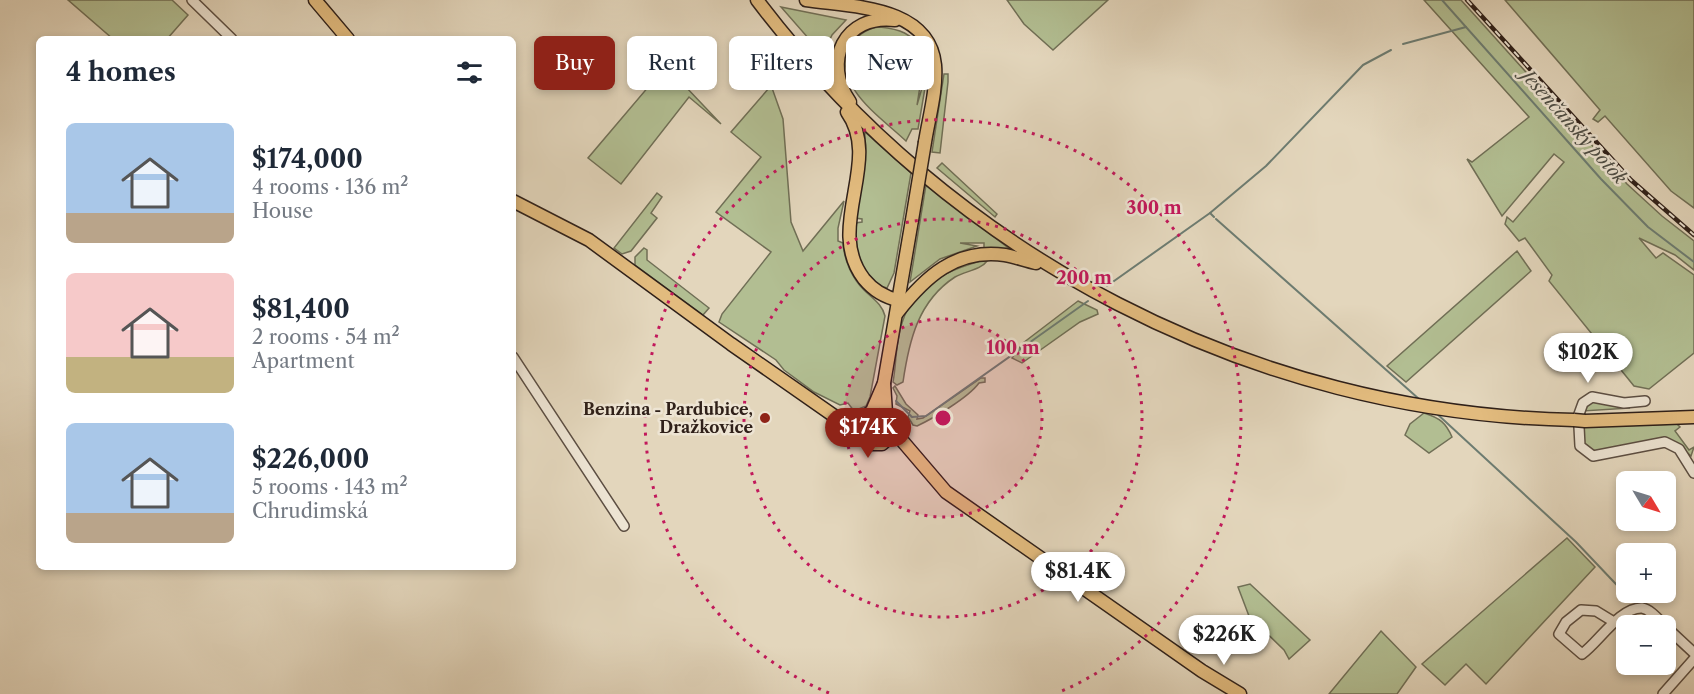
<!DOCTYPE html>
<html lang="en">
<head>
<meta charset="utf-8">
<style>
  body { margin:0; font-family:"Libre Caslon Text",serif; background:#f6f6f7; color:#1f2937; height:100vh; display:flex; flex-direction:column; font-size:22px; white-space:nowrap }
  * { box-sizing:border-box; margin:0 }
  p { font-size:20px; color:#747a83 }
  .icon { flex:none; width:33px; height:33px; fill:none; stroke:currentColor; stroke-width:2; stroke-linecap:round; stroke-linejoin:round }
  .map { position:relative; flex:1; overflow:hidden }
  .panel { position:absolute; left:36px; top:36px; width:480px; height:534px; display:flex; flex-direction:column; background:#fff; border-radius:9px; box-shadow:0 3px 9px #0003 }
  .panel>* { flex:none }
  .hud { position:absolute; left:534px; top:36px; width:570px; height:54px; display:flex; gap:12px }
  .needle { width:39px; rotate:128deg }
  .fabs { position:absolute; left:1616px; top:471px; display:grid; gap:12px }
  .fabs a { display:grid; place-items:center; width:60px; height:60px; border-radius:9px; background:#fff; box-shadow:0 3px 9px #0003; font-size:30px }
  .price { position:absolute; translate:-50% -51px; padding:0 14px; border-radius:21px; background:#fff; color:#222; font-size:20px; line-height:39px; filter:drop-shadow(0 2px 3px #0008) }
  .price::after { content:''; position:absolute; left:50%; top:36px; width:18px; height:14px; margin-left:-9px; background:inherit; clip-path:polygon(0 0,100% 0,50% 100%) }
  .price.active { background:#8f2418; color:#fff }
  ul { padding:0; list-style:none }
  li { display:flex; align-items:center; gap:18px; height:150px; padding:0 30px }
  li span { display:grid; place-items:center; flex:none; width:168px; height:120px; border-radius:9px; color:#555 }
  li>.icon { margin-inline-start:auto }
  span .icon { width:72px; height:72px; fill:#fffc; stroke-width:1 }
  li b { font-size:26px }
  h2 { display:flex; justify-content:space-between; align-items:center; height:72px; padding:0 30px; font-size:26px }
  .tag { padding:0 21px; border-radius:9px; background:#fff; box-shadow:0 3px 9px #0003; font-size:21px; line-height:54px }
  .tag.active { background:#8f2418; color:#fff }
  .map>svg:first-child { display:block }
  .green { fill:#b2be92; stroke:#706f56; stroke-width:1.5 }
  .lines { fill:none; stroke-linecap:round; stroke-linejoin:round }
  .stream { stroke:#6d7c71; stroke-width:2 }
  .minor-casing { stroke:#5c4e42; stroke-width:12 }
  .major-casing { stroke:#2f2019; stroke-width:15 }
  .minor { stroke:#ede4d3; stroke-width:9 }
  .major { stroke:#e2bb7e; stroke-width:12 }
  .rail-casing { stroke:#2f2019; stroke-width:4.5 }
  .rail { stroke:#ede4d3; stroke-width:2; stroke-dasharray:7; stroke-linecap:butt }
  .major-bridge-casing { stroke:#2f2019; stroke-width:15; stroke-linecap:butt }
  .major-bridge { stroke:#e2bb7e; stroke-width:12 }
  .ring { fill:none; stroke:#c2185b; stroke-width:3; stroke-dasharray:3 6 }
  .poi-dot { fill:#8f2418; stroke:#ede4d3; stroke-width:2 }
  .labels { text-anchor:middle; stroke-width:5; stroke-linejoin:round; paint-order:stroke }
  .poi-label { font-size:16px; font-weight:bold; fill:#2f2019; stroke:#ede4d3; text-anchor:end }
  .water-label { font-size:18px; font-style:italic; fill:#4e4e45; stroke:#ede4d3 }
  .centre { fill:#c2185b; stroke:#ede4d3; stroke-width:3 }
  .ring-label { font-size:18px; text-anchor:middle; font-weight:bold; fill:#c2185b; stroke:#ede4d3; stroke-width:5; stroke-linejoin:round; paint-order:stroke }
</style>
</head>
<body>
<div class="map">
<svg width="1694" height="694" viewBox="0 0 1694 694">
  <rect width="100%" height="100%" fill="#e3d6bc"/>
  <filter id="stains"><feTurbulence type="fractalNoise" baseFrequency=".00333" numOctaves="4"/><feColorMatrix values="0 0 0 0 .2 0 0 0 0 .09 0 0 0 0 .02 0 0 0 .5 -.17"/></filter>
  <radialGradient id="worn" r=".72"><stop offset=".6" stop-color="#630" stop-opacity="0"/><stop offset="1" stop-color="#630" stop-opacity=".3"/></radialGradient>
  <g class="green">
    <polygon points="68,0 172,0 188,15 167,39 113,39"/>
    <polygon points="1007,0 1108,0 1053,50 1024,24"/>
    <polygon points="1424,0 1461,0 1627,184 1662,216 1694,241 1694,270 1675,255 1639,238 1656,258 1663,253 1694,275 1694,353 1649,389 1634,386 1549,281 1552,275 1525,238 1519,241 1505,224 1507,217 1513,222 1564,162 1554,154 1502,216 1467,159 1472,162 1529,117"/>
    <polygon points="1505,0 1694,0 1694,208 1671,191 1605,116 1598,122 1593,119 1600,110"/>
    <polygon points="781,7 846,20 832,35 823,55"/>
    <path d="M880,27C898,29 914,33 920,51L917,53L921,55L922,74L917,105L922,88H925L918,129H912L906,141C881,117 827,83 853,43C859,34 869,28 880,27Z"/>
    <polygon points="666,66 721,124 689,97 621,184 588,158"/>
    <polygon points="944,74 948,74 948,82 940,153 932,152"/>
    <path d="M773,78L778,81L772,88L783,119L791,222L803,251L844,201L838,228V241L843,243C844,260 852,278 864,290C873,299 882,304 885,316L870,397L866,406L854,411L848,403L840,405L814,392L784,370L776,360L719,322L722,314L771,252L716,212L761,157L731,132L769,88L768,84Z"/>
    <path d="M865,132L911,173L894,273L887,288C859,281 855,247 855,223L862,222V219L855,218L864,163Z"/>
    <polygon points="942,163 997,214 995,217 937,168"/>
    <polygon points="926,185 1011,250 984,248 984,243 960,243 977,246 940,259 910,282"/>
    <polygon points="657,193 662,197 651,213 657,218 631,251 622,254 614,248"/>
    <polygon points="644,248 647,250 647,260 709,308 703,315 635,265 635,257"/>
    <polygon points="1517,251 1531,271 1406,382 1387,366"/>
    <path d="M985,260L987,261C981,270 965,271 955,277C918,301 909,341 903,382L897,385L893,382C897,361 895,341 903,320C915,284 952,268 985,260Z"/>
    <polygon points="1078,301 1097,310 1098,314 1080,322 1022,363 1012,358 1023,343"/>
    <path d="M981,378H985V382L979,383C968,398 932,419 917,426L913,425L908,417L910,411L896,404L897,396L893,388L895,386L906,404L918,415L917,419L923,418Z"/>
    <polygon points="1593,400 1630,408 1583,411"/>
    <path d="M1424,413C1440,418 1446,423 1452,437L1429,453L1405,435L1410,424Z"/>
    <polygon points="1677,424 1680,427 1675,431 1689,450 1694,447 1691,456 1679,445 1595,452 1584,445 1583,427"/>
    <polygon points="1567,538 1595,567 1486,684 1466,664 1445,685 1422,664"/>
    <polygon points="1250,584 1310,640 1289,659 1284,650 1249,616 1238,587"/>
    <polygon points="1381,631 1416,667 1397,694 1329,694"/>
  </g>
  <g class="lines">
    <g class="stream">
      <polyline points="1442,0 1601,179 1648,227 1694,262"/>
      <polyline points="1403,44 1466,27"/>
      <polyline points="1210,213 1266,166 1363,65 1391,50"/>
      <polyline points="1216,219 1419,399"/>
      <polyline points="1107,286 1210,213 1214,217"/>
      <polyline points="896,401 912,417 926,416 1088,301"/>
      <polyline points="1435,412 1576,542 1632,601"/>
    </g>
    <defs>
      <g id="minor">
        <polyline points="192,0 232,39"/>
        <polyline points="513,357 624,526"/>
        <polyline points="1579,414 1583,403 1592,397 1624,403 1645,401"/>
        <polyline points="1579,427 1580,446 1593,456 1665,442 1679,449 1694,473"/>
        <path d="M1614,622L1596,611L1581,610L1566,622L1559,634L1582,654C1598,643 1620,607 1642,608C1650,609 1659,620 1665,626"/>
        <polyline points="1665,626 1694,653"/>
        <polyline points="1663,694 1694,659"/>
      </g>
      <g id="major">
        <polyline points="315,0 348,39"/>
        <path d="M757,0C951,256 1252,414 1574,420"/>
        <path d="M806,0C850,7 929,5 935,65C937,90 929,117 925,142"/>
        <path d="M850,102C822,62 844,14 895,20"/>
        <path d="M847,112C883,162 824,227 864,279C873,290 884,297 898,300"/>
        <polyline points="513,201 589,240 731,344 860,434 870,444 882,444 891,436 893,430"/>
        <path d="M897,313C925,277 956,248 1005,255C1016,257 1026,261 1036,263"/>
        <polyline points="884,383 886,413 893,430 946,492 1202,671 1240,694"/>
        <polyline points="1585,421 1694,417"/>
        <polyline points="860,434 861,419 872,411 884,383 912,220"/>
      </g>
    </defs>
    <use href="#minor" class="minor-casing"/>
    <use href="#major" class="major-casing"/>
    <use href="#minor" class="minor"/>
    <use href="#major" class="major"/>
    <defs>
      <polyline id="rail" points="1467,0 1631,180 1694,235"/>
    </defs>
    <use href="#rail" class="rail-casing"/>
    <use href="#rail" class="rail"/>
    <defs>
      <g id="major-bridge">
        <polyline points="912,220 925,142"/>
        <polyline points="1574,420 1585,421"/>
      </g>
    </defs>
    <use href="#major-bridge" class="major-bridge-casing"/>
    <use href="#major-bridge" class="major-bridge"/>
  </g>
  <circle cx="943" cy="418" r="99" fill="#c2185b" fill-opacity=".12"/>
  <g class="ring">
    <circle cx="943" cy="418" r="99"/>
    <circle cx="943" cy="418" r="199"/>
    <path d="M829 693A298 298 0 1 1 1057 693"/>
  </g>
  <circle class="poi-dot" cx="765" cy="418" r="6"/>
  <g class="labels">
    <g class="poi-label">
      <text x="753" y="415">Benzina - Pardubice,<tspan x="753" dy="18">Dražkovice</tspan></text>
    </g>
    <g class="water-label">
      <text transform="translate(1574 127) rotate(48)" y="6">Jesenčanský potok</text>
    </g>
  </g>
  <circle cx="943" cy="418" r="9" class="centre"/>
  <g class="ring-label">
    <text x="1154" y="214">300 m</text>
    <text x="1084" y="284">200 m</text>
    <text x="1013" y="354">100 m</text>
  </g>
  <rect width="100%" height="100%" filter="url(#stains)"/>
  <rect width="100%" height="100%" fill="url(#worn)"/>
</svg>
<div class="fabs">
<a><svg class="needle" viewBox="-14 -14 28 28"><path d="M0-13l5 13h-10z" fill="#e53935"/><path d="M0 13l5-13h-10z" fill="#747a83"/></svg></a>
<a>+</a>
<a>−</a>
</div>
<b class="price" style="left:1588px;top:384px">$102K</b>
<b class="price active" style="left:868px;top:459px">$174K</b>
<b class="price" style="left:1078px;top:603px">$81.4K</b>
<b class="price" style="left:1224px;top:666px">$226K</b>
<div class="hud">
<a class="tag active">Buy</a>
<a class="tag">Rent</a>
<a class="tag">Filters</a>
<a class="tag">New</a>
</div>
<section class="panel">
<h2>4 homes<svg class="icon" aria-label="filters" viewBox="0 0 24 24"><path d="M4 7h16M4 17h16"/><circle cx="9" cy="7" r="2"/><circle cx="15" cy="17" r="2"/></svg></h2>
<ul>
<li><span style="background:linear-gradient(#a9c7e8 75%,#b9a48a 0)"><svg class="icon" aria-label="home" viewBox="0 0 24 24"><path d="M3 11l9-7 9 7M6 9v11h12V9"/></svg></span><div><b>$174,000</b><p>4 rooms · 136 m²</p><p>House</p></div></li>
<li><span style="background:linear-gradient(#f6c9c9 70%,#c2b280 0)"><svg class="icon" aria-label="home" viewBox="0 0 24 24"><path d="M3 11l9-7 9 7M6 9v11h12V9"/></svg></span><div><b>$81,400</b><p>2 rooms · 54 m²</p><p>Apartment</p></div></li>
<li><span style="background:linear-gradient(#a9c7e8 75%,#b9a48a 0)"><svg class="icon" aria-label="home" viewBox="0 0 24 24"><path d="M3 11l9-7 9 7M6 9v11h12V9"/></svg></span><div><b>$226,000</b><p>5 rooms · 143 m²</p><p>Chrudimská</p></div></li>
</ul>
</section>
</div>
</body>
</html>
